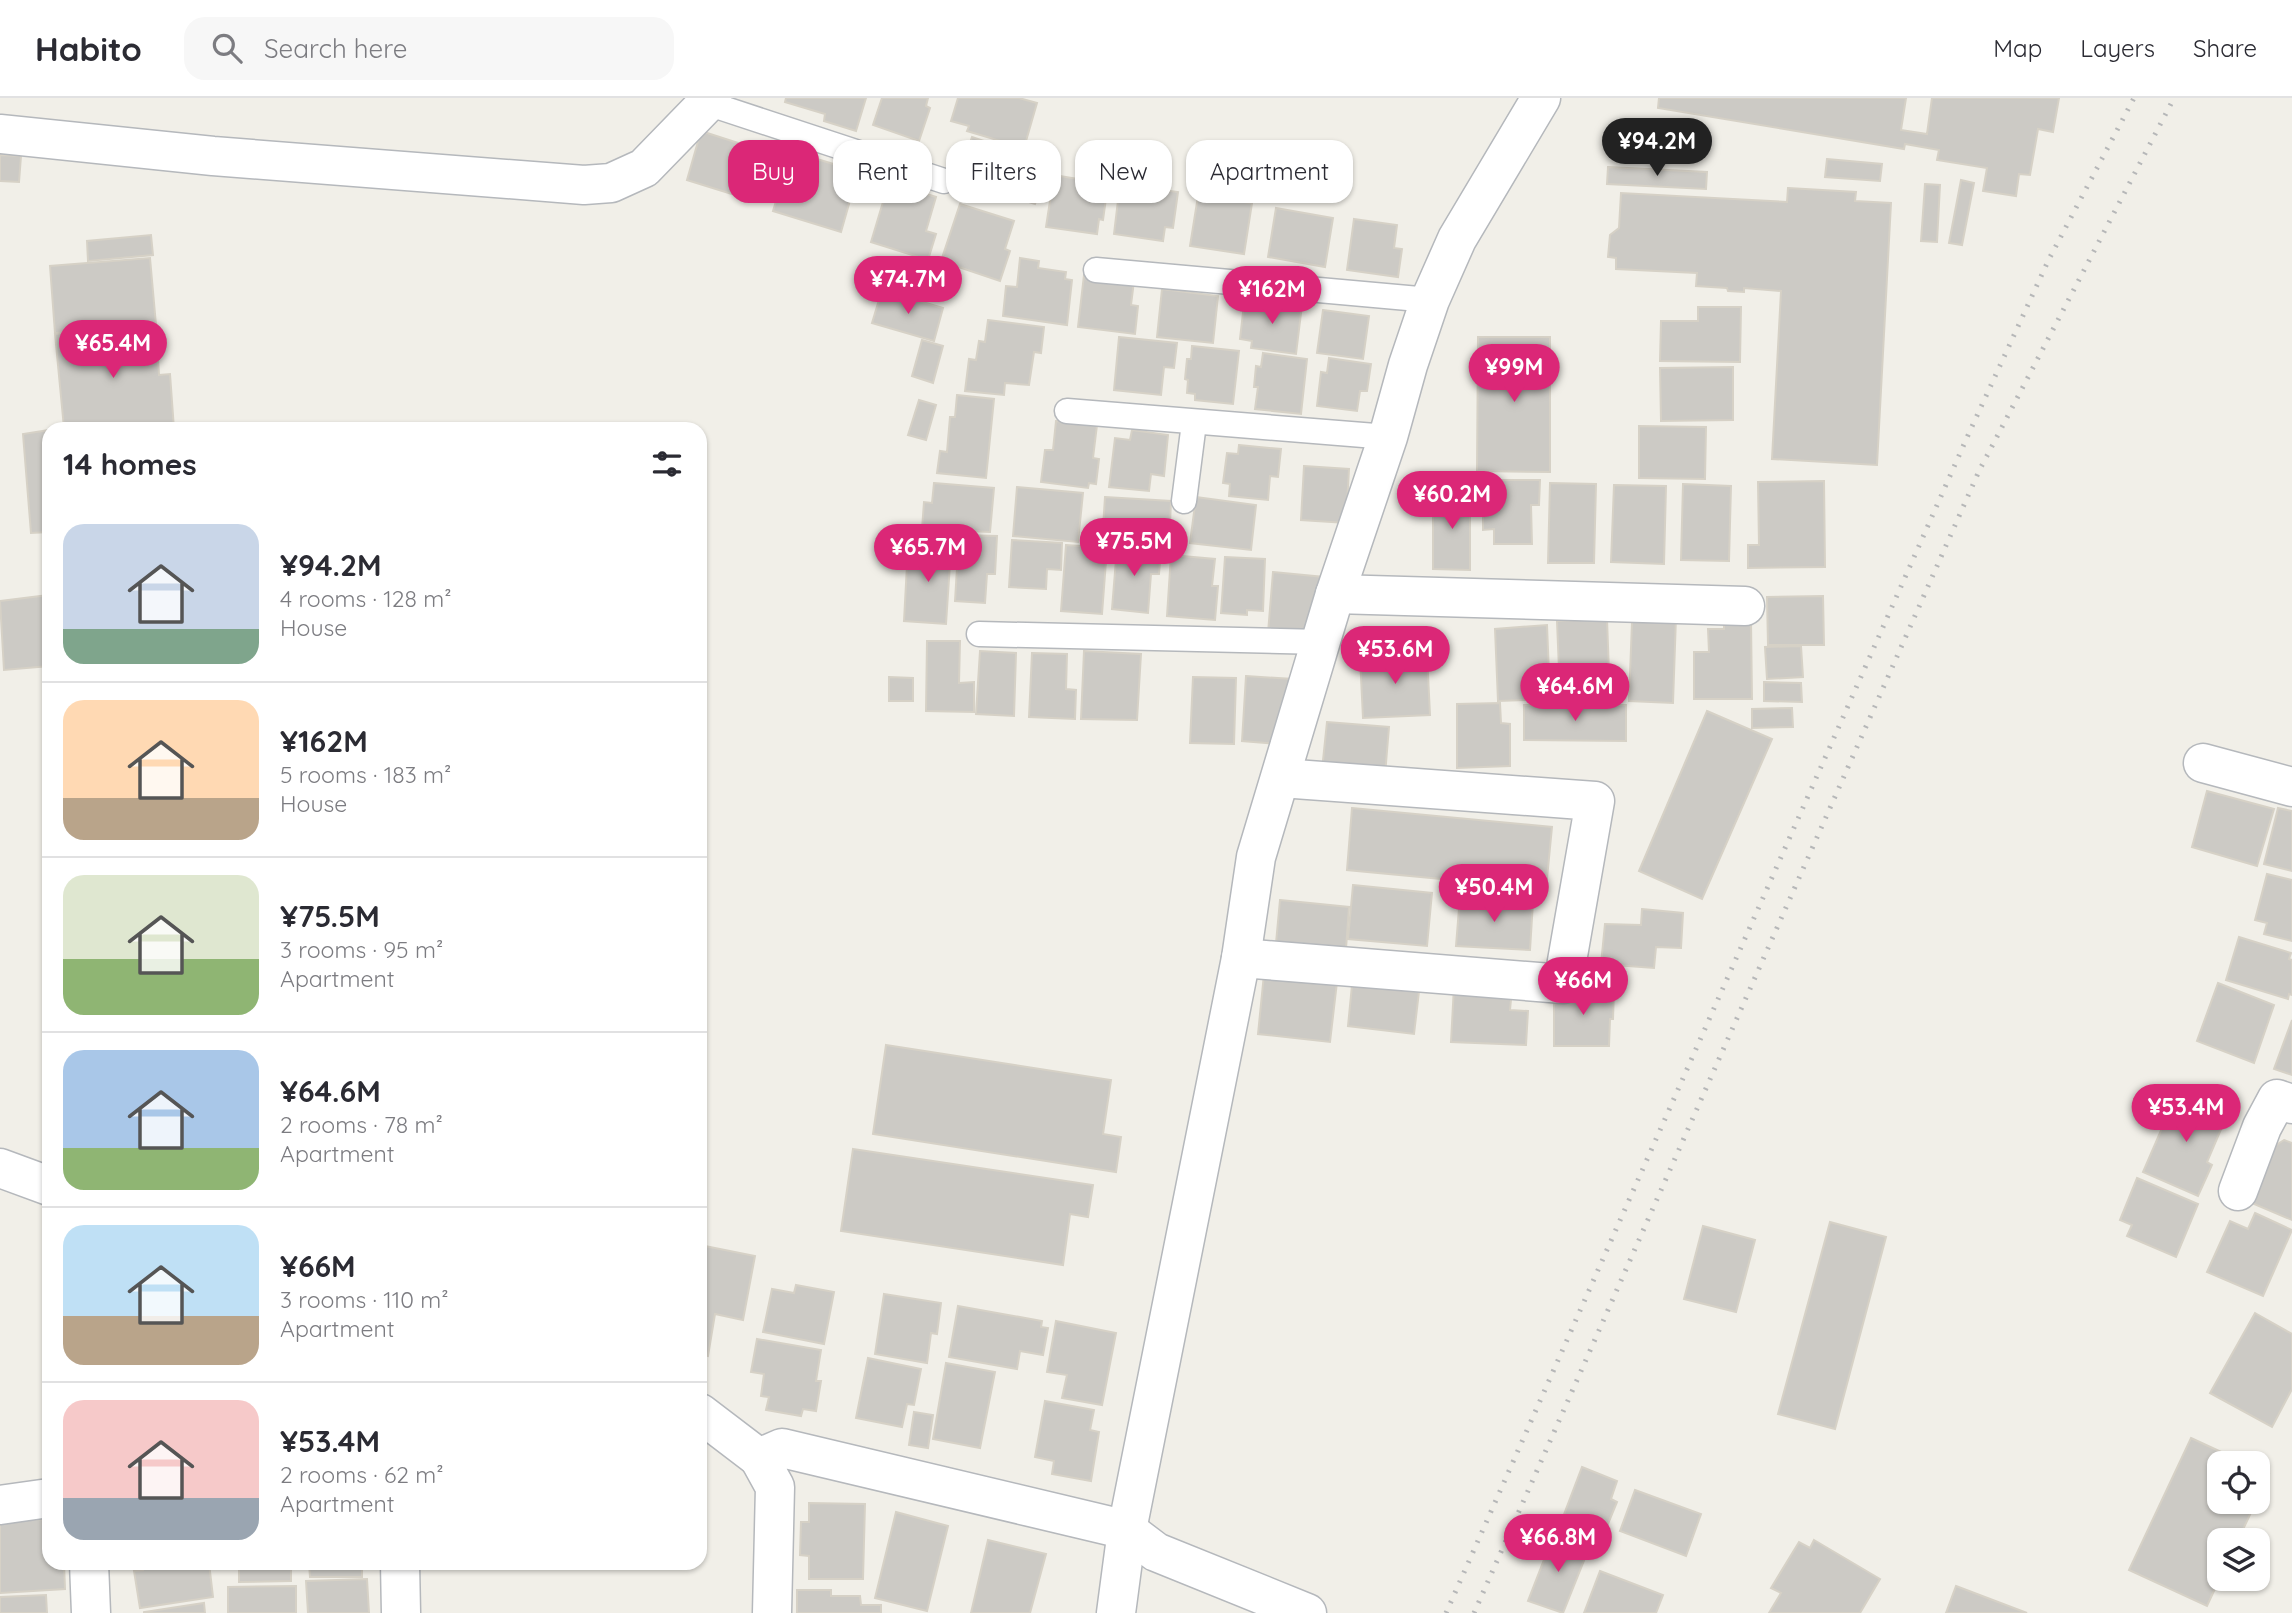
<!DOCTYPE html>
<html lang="en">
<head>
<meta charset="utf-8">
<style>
  body { margin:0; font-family:Quicksand,sans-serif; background:#f7f7f7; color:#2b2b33; height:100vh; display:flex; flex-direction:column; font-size:26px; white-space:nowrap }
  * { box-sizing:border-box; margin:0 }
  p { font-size:23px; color:#7c7c81 }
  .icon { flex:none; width:38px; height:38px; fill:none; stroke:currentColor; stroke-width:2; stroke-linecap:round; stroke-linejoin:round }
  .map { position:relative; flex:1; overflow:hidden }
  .details { position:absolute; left:42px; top:324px; width:665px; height:1148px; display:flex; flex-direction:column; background:#fff; border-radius:21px; box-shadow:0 2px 5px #0004 }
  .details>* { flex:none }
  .banner { position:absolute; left:728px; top:42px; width:665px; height:63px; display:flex; gap:14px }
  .buttons { position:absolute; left:2207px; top:1353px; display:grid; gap:14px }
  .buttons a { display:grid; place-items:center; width:63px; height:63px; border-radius:14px; background:#fff; box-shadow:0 2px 5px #0004; font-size:35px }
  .price { position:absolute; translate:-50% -60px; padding:0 16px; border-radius:24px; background:#db2777; color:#fff; font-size:23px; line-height:46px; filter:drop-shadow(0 2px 4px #0008) }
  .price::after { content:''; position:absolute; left:50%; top:42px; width:21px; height:16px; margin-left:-10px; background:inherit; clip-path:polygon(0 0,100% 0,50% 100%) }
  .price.active { background:#222; color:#fff }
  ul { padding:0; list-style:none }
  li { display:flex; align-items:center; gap:21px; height:175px; padding:0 21px }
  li+li { border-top:2px solid #e1e1e2 }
  li span { display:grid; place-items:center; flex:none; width:196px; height:140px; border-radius:21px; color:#555 }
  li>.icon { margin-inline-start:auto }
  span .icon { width:84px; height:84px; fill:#fffc; stroke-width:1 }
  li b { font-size:30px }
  h2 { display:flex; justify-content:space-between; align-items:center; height:84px; padding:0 21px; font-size:30px }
  .chip { padding:0 24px; border-radius:21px; background:#fff; box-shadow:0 2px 5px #0004; font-size:24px; line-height:63px }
  .chip.active { background:#db2777; color:#fff }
  header { display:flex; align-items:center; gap:42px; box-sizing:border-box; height:98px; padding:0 35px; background:#fff; border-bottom:2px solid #e1e1e2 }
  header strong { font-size:33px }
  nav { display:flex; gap:38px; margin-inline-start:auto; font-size:24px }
  .search { width:490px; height:63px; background:#f7f7f7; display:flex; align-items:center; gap:18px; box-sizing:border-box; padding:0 24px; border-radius:21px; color:#7c7c81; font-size:26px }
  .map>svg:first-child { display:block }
  .building { fill:#cccac5; stroke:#d6d1c6; stroke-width:2 }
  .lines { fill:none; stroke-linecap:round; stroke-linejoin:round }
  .service-casing { stroke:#b5b8bc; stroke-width:27 }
  .minor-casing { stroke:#b5b8bc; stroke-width:41 }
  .service { stroke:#fff; stroke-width:24 }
  .minor { stroke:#fff; stroke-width:38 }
  .rail { stroke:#b6b7b8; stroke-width:5; stroke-dasharray:2 9; stroke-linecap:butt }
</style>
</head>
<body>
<header>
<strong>Habito</strong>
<div class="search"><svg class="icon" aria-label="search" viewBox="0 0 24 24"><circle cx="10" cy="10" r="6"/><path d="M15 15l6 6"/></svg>Search here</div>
<nav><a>Map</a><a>Layers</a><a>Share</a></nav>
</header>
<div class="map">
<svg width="2292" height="1515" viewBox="0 0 2292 1515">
  <rect width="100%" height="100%" fill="#f1efe8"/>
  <g class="building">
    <polygon points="786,0 866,0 856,33 824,23 825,16 785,4"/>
    <polygon points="882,0 928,0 926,8 930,10 919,43 873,27"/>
    <polygon points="958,0 1019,0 1037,5 1024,50 967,33 969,28 951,23"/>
    <polygon points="1659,0 1906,0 1901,32 1927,36 1932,0 2059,0 2053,34 2038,31 2030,77 2019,76 2016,98 1983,93 1987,70 1937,62 1939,52 1905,46 1904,51 1658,10"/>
    <polygon points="701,33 766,54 751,102 687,82"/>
    <polygon points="972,39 1049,65 1035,106 963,83 969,67 963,65"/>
    <polygon points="791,53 843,69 840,77 846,80 841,96 851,99 841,134 773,113"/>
    <polygon points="0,57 21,58 19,84 0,83"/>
    <polygon points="1827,61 1882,66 1880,83 1825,79"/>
    <polygon points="1608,69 1707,74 1706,91 1607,86"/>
    <polygon points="1054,77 1108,86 1103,122 1099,121 1097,136 1046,129"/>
    <polygon points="1961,82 1974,85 1962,147 1949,145"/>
    <polygon points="889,84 936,99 926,133 936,136 928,162 871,144"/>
    <polygon points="1120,86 1178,94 1173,130 1165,129 1163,143 1114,136"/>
    <polygon points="1925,86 1940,87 1937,144 1921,143"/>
    <polygon points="1788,90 1856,94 1855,103 1891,105 1877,367 1772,361 1781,193 1744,190 1744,194 1728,193 1727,190 1696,188 1697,175 1616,171 1616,160 1608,159 1610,137 1619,130 1621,95 1787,104"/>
    <polygon points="1198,98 1252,105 1244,156 1190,148"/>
    <polygon points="960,106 1014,123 1005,151 1010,153 1000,183 941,163"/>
    <polygon points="1276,110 1333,120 1325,169 1268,159"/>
    <polygon points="1354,121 1397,127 1394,150 1402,151 1398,179 1347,172"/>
    <polygon points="151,137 153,157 88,163 87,143"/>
    <polygon points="150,160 156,227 55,235 50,168"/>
    <polygon points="1020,160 1039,163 1038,170 1066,174 1065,181 1072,182 1067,227 1003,218 1006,188 1017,189"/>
    <polygon points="1084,177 1134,183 1131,207 1138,208 1135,236 1078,229"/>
    <polygon points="1162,191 1218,198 1213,245 1157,239"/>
    <polygon points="882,192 943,210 934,243 872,225"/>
    <polygon points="1265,202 1302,207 1296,256 1251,250 1252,243 1240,241 1244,206 1264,209"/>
    <polygon points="1698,209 1741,209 1740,264 1660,263 1661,223 1698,223"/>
    <polygon points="1323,212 1369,218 1363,261 1317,255"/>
    <polygon points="988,222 1044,229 1041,255 1034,254 1029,287 1005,285 1004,297 965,293 969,261 976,262 979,243 985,244"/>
    <polygon points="156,227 159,277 170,276 174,331 58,331 64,330 55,236"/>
    <polygon points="1119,239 1177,245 1174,270 1164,269 1161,297 1114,292"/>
    <polygon points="1478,239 1550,239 1550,374 1477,373"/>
    <polygon points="922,242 943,248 933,285 912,278"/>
    <polygon points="1192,248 1239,253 1233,306 1195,302 1195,296 1187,295 1188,282 1185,281 1187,261 1191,261"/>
    <polygon points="1263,255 1307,261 1301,316 1255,311 1258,289 1254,289 1256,268 1261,269"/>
    <polygon points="1329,260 1371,266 1367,293 1360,293 1357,313 1317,308 1321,274 1327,275"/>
    <polygon points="1733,269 1733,322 1661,323 1660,270"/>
    <polygon points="957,297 994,301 986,380 937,375 940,353 947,354 950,319 955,319"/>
    <polygon points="919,302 936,307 926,342 908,337"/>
    <polygon points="1056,323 1097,327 1093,360 1099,361 1096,386 1089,385 1088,390 1041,384 1045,352 1053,352"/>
    <polygon points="1639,328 1706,329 1705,381 1639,380"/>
    <polygon points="49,332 49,434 31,435 23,336"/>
    <polygon points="1132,332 1168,337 1164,378 1151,376 1149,393 1109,389 1115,340 1130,342"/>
    <polygon points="1239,347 1281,351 1278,379 1270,378 1268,402 1229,398 1230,386 1223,385 1227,355 1238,356"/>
    <polygon points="1304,368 1349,371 1346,425 1301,422"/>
    <polygon points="1483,382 1540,382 1539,407 1531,407 1532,446 1494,446 1494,431 1483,432"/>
    <polygon points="1824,383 1825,469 1748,470 1748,447 1759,447 1758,384"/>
    <polygon points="934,385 994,390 990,434 922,431 924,404 932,405"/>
    <polygon points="1550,385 1596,386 1594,465 1548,465"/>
    <polygon points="1683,386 1731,388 1729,463 1681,462"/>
    <polygon points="1614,387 1666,388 1664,466 1611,464"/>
    <polygon points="1017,389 1083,395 1078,444 1013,438"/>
    <polygon points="1433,395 1470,395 1470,472 1433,471"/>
    <polygon points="1105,399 1171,403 1169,450 1102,445"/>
    <polygon points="1196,399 1256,407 1251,452 1190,445"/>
    <polygon points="959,437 997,438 995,476 987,476 985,505 955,503"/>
    <polygon points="928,439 942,439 941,450 951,451 946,526 904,523 907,467 917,467 918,447 927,448"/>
    <polygon points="1012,442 1062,445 1061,472 1047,471 1046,491 1009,489"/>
    <polygon points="1066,447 1107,450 1102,516 1061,513"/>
    <polygon points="1117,449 1161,452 1159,476 1151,476 1148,515 1112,511"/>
    <polygon points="1171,457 1215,461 1212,488 1218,488 1215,522 1167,518"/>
    <polygon points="1225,459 1265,461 1263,513 1247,512 1247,517 1221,515"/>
    <polygon points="1273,474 1324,479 1319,539 1268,535"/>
    <polygon points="49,497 49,568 4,572 0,503"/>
    <polygon points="1823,498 1824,547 1768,547 1767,499"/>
    <polygon points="1676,519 1673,605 1629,603 1632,524"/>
    <polygon points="1607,521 1610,602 1569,604 1569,595 1560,596 1557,523"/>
    <polygon points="1724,521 1751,522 1752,601 1694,601 1694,554 1709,554 1708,531 1724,531"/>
    <polygon points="1547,527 1550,601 1498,603 1495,531"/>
    <polygon points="927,543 960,543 959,585 974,584 974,614 926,613"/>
    <polygon points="1801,548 1803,579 1767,581 1765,549"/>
    <polygon points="980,553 1016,555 1014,618 976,616"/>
    <polygon points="1084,553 1141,556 1137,622 1081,621"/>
    <polygon points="1032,555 1067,556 1066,591 1076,592 1075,621 1029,619"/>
    <polygon points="1427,556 1430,617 1363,620 1360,559"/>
    <polygon points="1246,578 1293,581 1289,647 1242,643"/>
    <polygon points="889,579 913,580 913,603 889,603"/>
    <polygon points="1193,579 1236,580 1234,646 1190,645"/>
    <polygon points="1764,584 1801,585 1802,604 1764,603"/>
    <polygon points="1500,605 1501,625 1510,626 1510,668 1457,670 1457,606"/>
    <polygon points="1524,607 1626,607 1626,643 1524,642"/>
    <polygon points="1792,610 1793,629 1752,630 1752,611"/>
    <polygon points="1707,613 1772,641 1702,801 1639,773"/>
    <polygon points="1327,624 1389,629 1385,677 1322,672"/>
    <polygon points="2207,693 2274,711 2257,768 2192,749"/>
    <polygon points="1352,710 1552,729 1546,791 1347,772"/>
    <polygon points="2278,710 2292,713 2292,773 2264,766"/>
    <polygon points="2267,776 2292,782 2292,843 2264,836 2267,825 2255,822"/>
    <polygon points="1353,787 1432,795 1427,848 1348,841"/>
    <polygon points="1460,798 1533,804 1530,852 1456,848"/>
    <polygon points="1280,802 1349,809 1346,851 1276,845"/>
    <polygon points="1642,811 1683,815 1681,850 1656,849 1654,870 1601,866 1605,826 1641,827"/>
    <polygon points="2239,839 2291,855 2289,861 2292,862 2292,897 2289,896 2288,901 2226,882"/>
    <polygon points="1264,876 1337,884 1330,944 1258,936"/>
    <polygon points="1353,877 1420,885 1414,936 1348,928"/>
    <polygon points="2218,885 2274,907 2254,965 2197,943"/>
    <polygon points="1454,888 1512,891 1510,912 1528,913 1526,947 1451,944"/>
    <polygon points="1554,891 1614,892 1613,921 1610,921 1609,948 1554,948"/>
    <polygon points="2292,922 2292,977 2274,971"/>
    <polygon points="886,947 1111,982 1103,1036 1121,1039 1116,1074 873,1036"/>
    <polygon points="2178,993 2228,1015 2207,1064 2212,1067 2198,1098 2143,1074"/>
    <polygon points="2284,1042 2292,1045 2292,1122 2247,1103 2267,1053"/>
    <polygon points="853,1051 1093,1087 1088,1119 1070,1116 1063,1167 841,1133"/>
    <polygon points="2137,1080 2198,1106 2176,1159 2127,1138 2132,1127 2120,1122"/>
    <polygon points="2255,1115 2292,1132 2263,1198 2207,1174 2230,1123 2248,1131"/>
    <polygon points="1830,1124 1886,1139 1835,1331 1778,1316"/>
    <polygon points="1703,1128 1755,1142 1736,1214 1684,1201"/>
    <polygon points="700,1147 755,1158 743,1222 715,1216 708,1258 700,1256"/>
    <polygon points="796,1187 834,1194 824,1246 763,1234 772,1191 794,1195"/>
    <polygon points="884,1196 941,1205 937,1236 931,1235 927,1265 875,1256"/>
    <polygon points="958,1208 1042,1223 1041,1229 1048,1230 1043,1257 1020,1253 1017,1271 949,1259"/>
    <polygon points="2255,1215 2292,1236 2292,1291 2272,1329 2210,1295"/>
    <polygon points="1056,1223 1116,1235 1102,1307 1062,1300 1067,1277 1047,1274"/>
    <polygon points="757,1241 821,1252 816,1283 821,1283 816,1313 803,1311 801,1318 766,1312 769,1299 761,1298 764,1276 751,1274"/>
    <polygon points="868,1260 921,1271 914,1307 907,1306 902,1329 856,1320"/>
    <polygon points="946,1265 995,1274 980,1350 933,1341"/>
    <polygon points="1045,1303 1094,1312 1090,1332 1099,1334 1091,1383 1052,1376 1054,1363 1035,1359"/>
    <polygon points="914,1314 933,1317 928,1350 909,1347"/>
    <polygon points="2191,1340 2245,1365 2219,1365 2219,1404 2256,1404 2238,1442 2219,1442 2220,1480 2207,1508 2129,1472"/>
    <polygon points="1582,1369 1617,1383 1611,1401 1617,1404 1601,1443 1560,1427"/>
    <polygon points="2258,1371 2269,1376 2258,1400"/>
    <polygon points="1635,1392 1701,1416 1686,1458 1620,1433"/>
    <polygon points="809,1405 865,1406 863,1481 809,1481 809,1458 800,1457 801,1424 809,1424"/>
    <polygon points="896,1414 948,1428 927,1513 875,1500"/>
    <polygon points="45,1421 49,1465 64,1465 65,1491 0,1495 0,1424"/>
    <polygon points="1554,1436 1589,1450 1563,1515 1528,1503"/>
    <polygon points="988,1442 1046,1456 1030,1515 971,1515"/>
    <polygon points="1814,1442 1880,1481 1860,1515 1769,1515 1781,1495 1771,1490 1799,1444 1810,1450"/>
    <polygon points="142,1465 209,1465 213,1499 140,1510 134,1473 143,1472"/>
    <polygon points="239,1465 291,1465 291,1483 239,1484"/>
    <polygon points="309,1465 362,1465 362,1479 310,1479"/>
    <polygon points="1600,1473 1663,1497 1656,1515 1584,1515"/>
    <polygon points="367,1481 369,1515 308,1515 306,1483"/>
    <polygon points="296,1488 296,1515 228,1515 228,1489"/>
    <polygon points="1956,1488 2027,1515 1946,1515"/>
    <polygon points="797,1492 831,1492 831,1498 860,1498 861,1507 881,1507 881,1515 797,1515"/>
    <polygon points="46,1497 47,1515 0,1515 0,1499"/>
    <polygon points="204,1505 205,1515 144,1515 144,1514"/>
  </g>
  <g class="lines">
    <defs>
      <g id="service">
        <polyline points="707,5 944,83"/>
        <polyline points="1096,172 1430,202"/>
        <polyline points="1067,313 1388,339"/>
        <polyline points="1184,403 1194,325"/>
        <polyline points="979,536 1322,544"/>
      </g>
      <g id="minor">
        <polyline points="0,36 213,58 584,87 611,85 644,70 712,0"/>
        <polyline points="1335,496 1745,508"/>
        <polyline points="2203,665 2292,689"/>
        <polyline points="1241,860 1563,886 1595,703 1281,680"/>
        <polyline points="0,1070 49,1088"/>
        <polyline points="2238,1093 2262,1029 2277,1001 2292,1006"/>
        <polyline points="700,1315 759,1360"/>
        <polyline points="0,1407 49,1400"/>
        <polyline points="89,1465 91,1515"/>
        <polyline points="400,1465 401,1515"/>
        <polyline points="772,1515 775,1389 759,1360 782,1350 1127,1432 1156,1454 1307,1515"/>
        <polyline points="1116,1515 1127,1432 1241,860 1256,759 1335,496 1388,339 1408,267 1430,202 1457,141 1541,0"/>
      </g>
    </defs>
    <use href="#service" class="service-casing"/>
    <use href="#minor" class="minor-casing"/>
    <use href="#service" class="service"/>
    <use href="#minor" class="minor"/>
    <g class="rail">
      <polyline points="1446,1515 1969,335 2049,161 2134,0"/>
      <polyline points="1474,1515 1979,373 2174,0"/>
    </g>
  </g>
</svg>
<div class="buttons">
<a><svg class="icon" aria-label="locate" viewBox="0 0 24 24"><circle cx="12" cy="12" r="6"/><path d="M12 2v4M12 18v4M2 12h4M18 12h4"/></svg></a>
<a><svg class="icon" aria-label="layers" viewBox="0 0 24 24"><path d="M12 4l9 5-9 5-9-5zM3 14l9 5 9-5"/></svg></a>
</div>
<b class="price active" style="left:1657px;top:80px">¥94.2M</b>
<b class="price" style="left:908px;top:218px">¥74.7M</b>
<b class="price" style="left:1272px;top:228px">¥162M</b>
<b class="price" style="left:113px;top:282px">¥65.4M</b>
<b class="price" style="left:1514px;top:306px">¥99M</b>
<b class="price" style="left:1452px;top:433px">¥60.2M</b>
<b class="price" style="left:1134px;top:480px">¥75.5M</b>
<b class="price" style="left:928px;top:486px">¥65.7M</b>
<b class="price" style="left:1395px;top:588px">¥53.6M</b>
<b class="price" style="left:1575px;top:625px">¥64.6M</b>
<b class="price" style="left:1494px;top:826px">¥50.4M</b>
<b class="price" style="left:1583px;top:919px">¥66M</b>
<b class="price" style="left:2186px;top:1046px">¥53.4M</b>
<b class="price" style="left:1558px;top:1476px">¥66.8M</b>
<div class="banner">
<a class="chip active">Buy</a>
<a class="chip">Rent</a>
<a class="chip">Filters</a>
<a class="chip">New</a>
<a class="chip">Apartment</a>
</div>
<section class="details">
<h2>14 homes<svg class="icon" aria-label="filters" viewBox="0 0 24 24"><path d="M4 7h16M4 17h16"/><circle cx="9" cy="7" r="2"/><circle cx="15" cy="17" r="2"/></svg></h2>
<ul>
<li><span style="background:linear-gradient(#c9d6e8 75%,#7fa58c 0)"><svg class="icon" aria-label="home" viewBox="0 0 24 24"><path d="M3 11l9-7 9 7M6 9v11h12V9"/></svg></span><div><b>¥94.2M</b><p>4 rooms · 128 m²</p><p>House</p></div></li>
<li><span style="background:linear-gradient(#ffd9b3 70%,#b9a48a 0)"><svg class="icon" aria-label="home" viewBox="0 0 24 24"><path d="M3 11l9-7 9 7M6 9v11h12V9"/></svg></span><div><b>¥162M</b><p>5 rooms · 183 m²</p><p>House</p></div></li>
<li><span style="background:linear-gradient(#dfe7d0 60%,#8fb573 0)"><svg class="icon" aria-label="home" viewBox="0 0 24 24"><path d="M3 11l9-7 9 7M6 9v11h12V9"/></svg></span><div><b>¥75.5M</b><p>3 rooms · 95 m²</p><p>Apartment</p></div></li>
<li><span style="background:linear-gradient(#a9c7e8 70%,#8fb573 0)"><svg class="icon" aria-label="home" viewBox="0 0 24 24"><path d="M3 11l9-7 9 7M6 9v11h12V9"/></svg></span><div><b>¥64.6M</b><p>2 rooms · 78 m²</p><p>Apartment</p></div></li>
<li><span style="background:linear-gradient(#bfe0f5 65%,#b9a48a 0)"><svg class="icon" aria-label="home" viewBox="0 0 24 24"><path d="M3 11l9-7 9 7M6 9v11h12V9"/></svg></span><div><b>¥66M</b><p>3 rooms · 110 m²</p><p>Apartment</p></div></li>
<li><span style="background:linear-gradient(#f6c9c9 70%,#9aa5b1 0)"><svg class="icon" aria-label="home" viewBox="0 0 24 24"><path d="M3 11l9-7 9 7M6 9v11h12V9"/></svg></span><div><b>¥53.4M</b><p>2 rooms · 62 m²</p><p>Apartment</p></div></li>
</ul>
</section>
</div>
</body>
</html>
